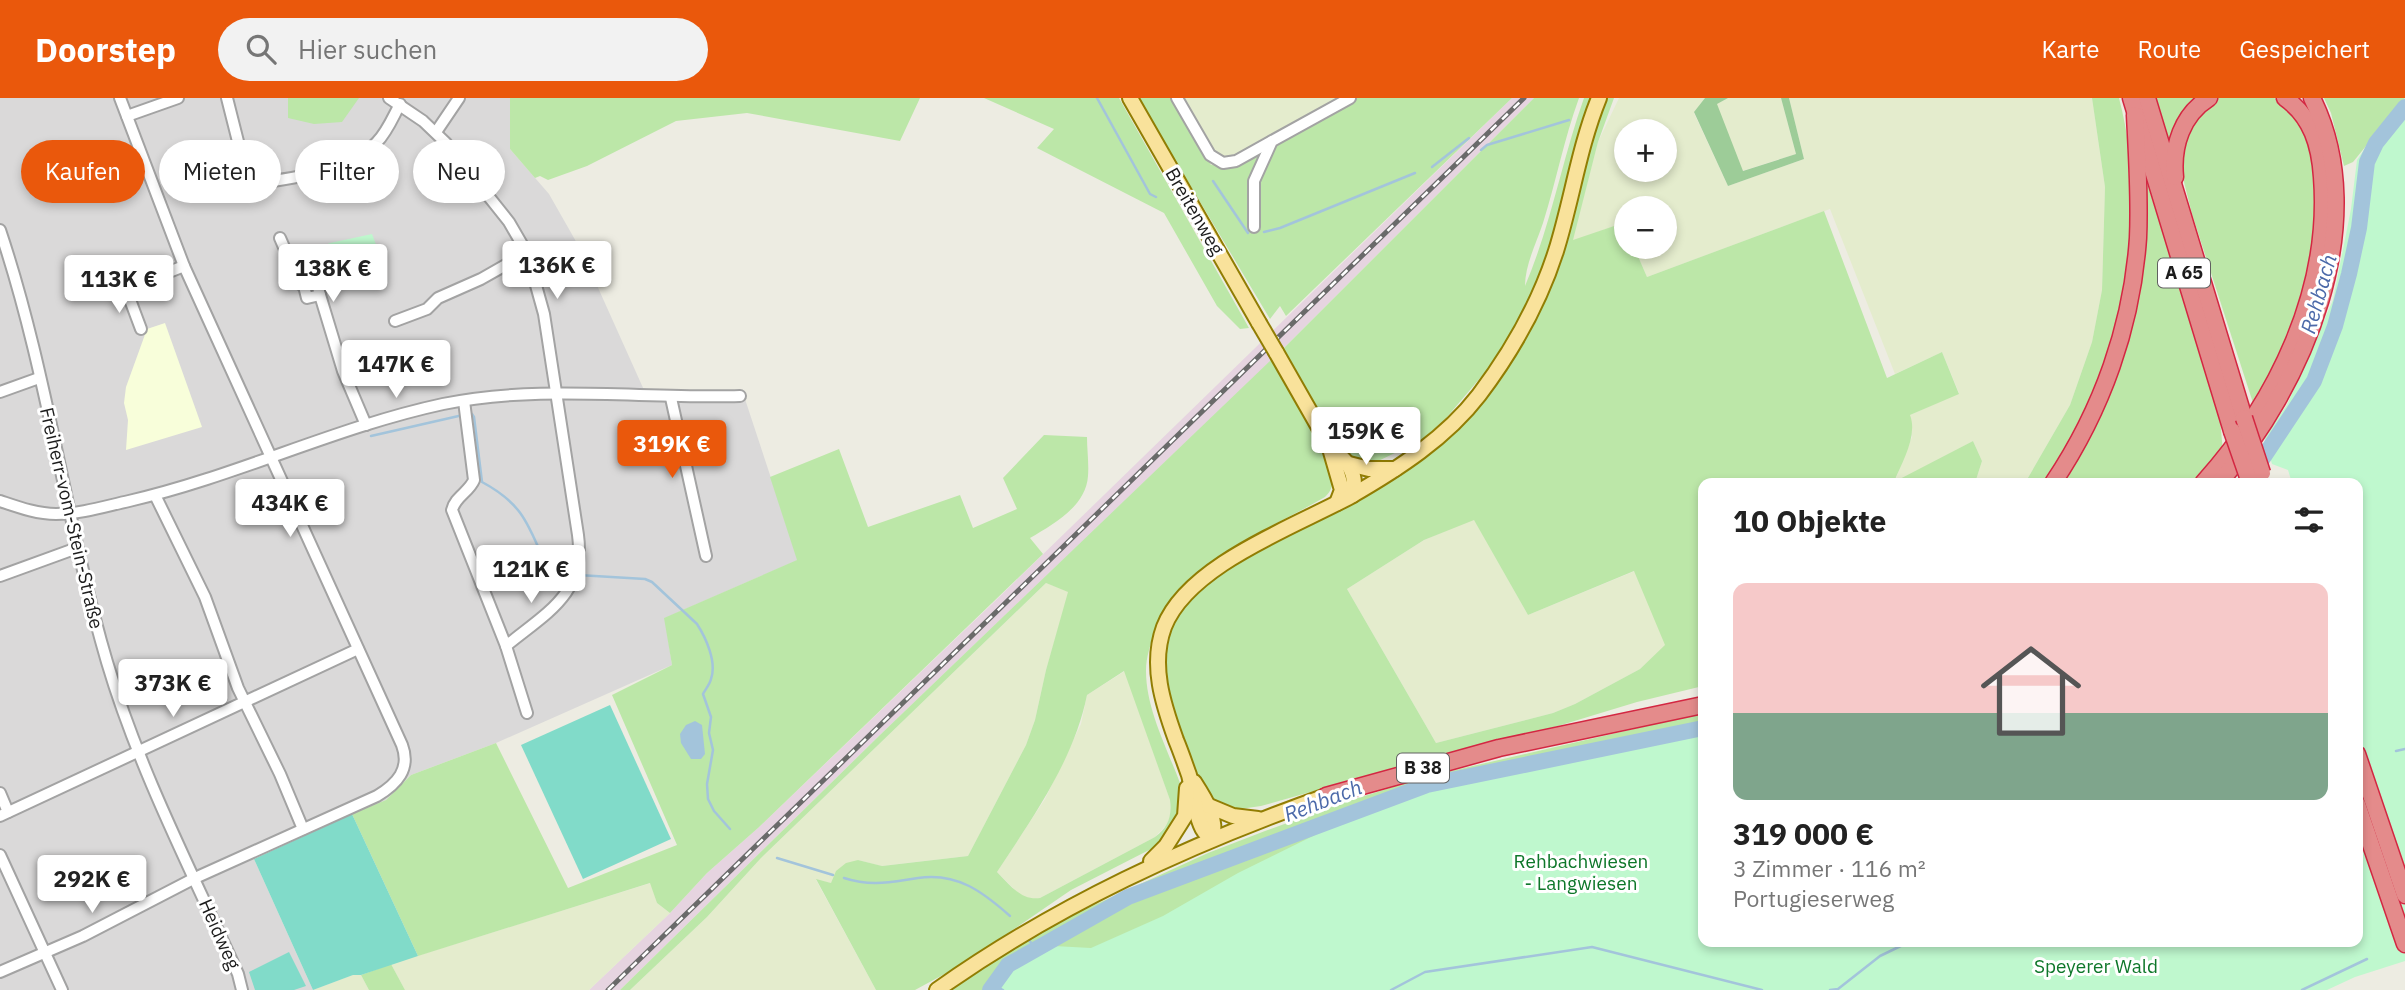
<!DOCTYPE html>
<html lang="de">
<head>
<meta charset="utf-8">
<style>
  body { margin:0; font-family:"IBM Plex Sans",sans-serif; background:#f2f2f2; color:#222; height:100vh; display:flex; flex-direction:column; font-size:26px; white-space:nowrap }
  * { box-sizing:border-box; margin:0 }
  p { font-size:23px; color:#767676 }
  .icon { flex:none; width:38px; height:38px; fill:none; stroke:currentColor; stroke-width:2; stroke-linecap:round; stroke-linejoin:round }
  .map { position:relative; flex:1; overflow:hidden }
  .details { position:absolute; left:1698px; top:380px; width:665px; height:469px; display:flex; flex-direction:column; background:#fff; border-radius:14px; box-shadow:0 4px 10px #0003 }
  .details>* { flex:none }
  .hud { position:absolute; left:21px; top:42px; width:665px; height:63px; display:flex; gap:14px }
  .controls { position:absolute; left:1614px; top:21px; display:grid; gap:14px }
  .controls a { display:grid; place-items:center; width:63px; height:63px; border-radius:50%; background:#fff; box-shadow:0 4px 10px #0003; font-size:35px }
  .price { position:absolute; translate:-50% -60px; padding:0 16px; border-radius:7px; background:#fff; color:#222; font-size:23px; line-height:46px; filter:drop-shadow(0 2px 4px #0008) }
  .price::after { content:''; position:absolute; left:50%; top:42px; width:21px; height:16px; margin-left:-10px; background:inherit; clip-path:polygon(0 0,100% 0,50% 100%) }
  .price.on { background:#ea580c; color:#fff }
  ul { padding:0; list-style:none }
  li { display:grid; align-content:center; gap:14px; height:371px; padding:0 35px }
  li span { display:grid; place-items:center; height:217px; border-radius:14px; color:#555 }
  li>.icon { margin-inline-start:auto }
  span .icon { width:126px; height:126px; fill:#fffc; stroke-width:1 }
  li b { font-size:30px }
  h2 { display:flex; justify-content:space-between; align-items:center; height:84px; padding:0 35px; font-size:30px }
  .chip { padding:0 24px; border-radius:32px; background:#fff; box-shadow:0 4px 10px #0003; font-size:24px; line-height:63px }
  .chip.on { background:#ea580c; color:#fff }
  header { display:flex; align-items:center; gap:42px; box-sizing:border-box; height:98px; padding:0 35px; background:#ea580c; color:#fff }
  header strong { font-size:33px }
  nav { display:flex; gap:38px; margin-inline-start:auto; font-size:24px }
  .search { width:490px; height:63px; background:#f2f2f2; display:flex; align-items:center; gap:18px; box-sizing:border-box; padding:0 24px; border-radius:38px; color:#767676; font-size:26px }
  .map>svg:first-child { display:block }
  .residential { fill:#dad9d9 }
  .industrial { fill:#e6d4e0 }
  .education { fill:#f8feda }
  .farmland { fill:#e4eccd; fill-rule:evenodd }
  .grass { fill:#bce7a8; fill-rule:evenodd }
  .forest { fill:#9dcc98 }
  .park { fill:#bff8ce }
  .pitch { fill:#81dbc9 }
  .water { fill:#a3c4db }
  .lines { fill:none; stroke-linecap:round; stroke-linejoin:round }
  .stream { stroke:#a3c4db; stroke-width:2.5 }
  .river { stroke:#a3c4db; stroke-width:16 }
  .minor-casing { stroke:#a3a3a3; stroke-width:14 }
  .major-casing { stroke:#917d03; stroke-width:18 }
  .highway-casing { stroke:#d32742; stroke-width:19 }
  .minor { stroke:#fff; stroke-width:10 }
  .major { stroke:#f9e29b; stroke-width:14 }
  .highway { stroke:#e48b8b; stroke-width:16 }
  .rail-casing { stroke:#6a6a6a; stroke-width:5 }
  .rail { stroke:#fff; stroke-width:2.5; stroke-dasharray:8; stroke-linecap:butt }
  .major-bridge-casing { stroke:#917d03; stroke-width:18; stroke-linecap:butt }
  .highway-bridge-casing { stroke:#d32742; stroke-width:19; stroke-linecap:butt }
  .major-bridge { stroke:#f9e29b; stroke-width:14 }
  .highway-bridge { stroke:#e48b8b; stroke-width:16 }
  .labels { text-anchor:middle; stroke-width:6; stroke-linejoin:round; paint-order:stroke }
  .shield { fill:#fff; stroke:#606060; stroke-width:2 }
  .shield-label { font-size:18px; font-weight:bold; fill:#1c1c1c }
  .street-label { font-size:19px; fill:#1c1c1c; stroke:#fff }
  .park-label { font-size:19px; fill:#0e772a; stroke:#fff }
  .water-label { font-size:21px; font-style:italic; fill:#4b69a9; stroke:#fff }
</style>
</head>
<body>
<header>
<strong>Doorstep</strong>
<div class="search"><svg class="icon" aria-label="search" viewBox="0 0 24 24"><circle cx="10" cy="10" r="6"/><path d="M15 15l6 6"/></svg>Hier suchen</div>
<nav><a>Karte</a><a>Route</a><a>Gespeichert</a></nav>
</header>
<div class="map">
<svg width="2405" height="892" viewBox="0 0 2405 892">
  <rect width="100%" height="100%" fill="#edece2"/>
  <polygon class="residential" points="0,0 510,0 510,51 549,96 582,154 644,292 743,295 798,462 665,520 672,567 496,645 411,677 386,702 254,761 313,892 0,892"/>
  <polygon class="industrial" points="1512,0 1534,0 1282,252 881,636 620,892 589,892 670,815 707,775 758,730 993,505"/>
  <polygon class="education" points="165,225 202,329 126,352 128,322 124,305 126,289 147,231"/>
  <g class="farmland">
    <polygon points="1172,0 1362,0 1233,68 1211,67"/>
    <path d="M1619,0H1705L1694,15L1728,88L1804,61L1789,0H2092L2105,89L2102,192L2092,244L2070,307L2025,385H1975L1982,363L1973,343L1894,385L1912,339L1910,317L1959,295L1942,254L1895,276L1830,111L1647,179L1634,149H1664V110H1626V130L1624,125L1572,143L1598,44ZM1626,33H1664V72H1626Z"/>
    <polygon points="1728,0 1781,0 1796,56 1742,73 1716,6"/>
    <polygon points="1474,421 1528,517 1635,473 1666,547 1640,571 1575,606 1553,615 1436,645 1347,491 1424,442"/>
    <polygon points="1046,485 1069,494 1046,572 1035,622 1026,647 968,758 881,768 858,762 831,785 816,782 876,892 630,892 707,819 761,760"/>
    <polygon points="1125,573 1170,702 1170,719 1167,726 1155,739 1040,800 1032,802 1021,798 997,774 1045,701 1081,626 1087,597"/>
    <polygon points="651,785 657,805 670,815 589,892 405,892 391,866"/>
    <polygon points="353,877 361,877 369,892 313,892"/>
  </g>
  <g class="grass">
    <polygon points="288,0 359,0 342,24 314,26 288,20"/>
    <polygon points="510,0 920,0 900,43 747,15 676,23 587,68 548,82 540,78 535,80 510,51"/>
    <polygon points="984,0 1119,0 1249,230 1240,231 1217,208 1164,115 1037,50 1054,31"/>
    <polygon points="1138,0 1172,0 1211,67 1233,68 1287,36 1355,0 1512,0 1286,218 1280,208 1270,221"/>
    <path d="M1534,0H1579C1564,41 1556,84 1543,125C1536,146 1525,167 1525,188C1551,127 1562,62 1584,0H1593L1553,144L1534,196L1526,207L1517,227L1486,273L1447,319L1422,342L1374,365L1353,361L1346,355L1325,324L1282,252Z"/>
    <path d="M1604,0H1614L1598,44L1573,142L1623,125L1626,130V149H1634L1647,179L1824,113L1887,280L1942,254L1959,296L1910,317C1918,338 1902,364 1894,384L1973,343L1982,363L1975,385H1703V588L1637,604L1558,628L1430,660L1261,708L1233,712L1215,705L1200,683L1188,656L1172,613L1163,569L1165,549L1175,522L1194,495L1234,465L1368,396L1418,361L1526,236ZM1474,422L1528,517L1634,473L1665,547L1640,571L1575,606L1553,615L1436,645L1347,491L1424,442Z"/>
    <path d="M2092,0H2119C2153,131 2120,275 2043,385H2025L2070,307L2092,244L2102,192L2105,89Z"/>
    <polygon points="2156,0 2202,0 2171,57"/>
    <path d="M2218,0H2274C2290,7 2302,22 2309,38C2316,57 2318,135 2315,155C2312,172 2307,191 2302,207C2290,243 2272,276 2254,308L2192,116L2181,72L2183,46L2201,12Z"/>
    <polygon points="2324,0 2405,0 2353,64 2344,68 2331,15"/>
    <path d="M2144,76L2219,310L2223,354L2195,385H2060C2082,348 2110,302 2123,261C2142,201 2142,138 2144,76Z"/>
    <path d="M1272,261C1287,287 1334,358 1332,385C1332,391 1329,395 1325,399C1264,435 1185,461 1156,531C1151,545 1146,558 1146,573C1146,611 1167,650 1180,685L1181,718L1167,739L1151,751L1071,792L963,866L915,892H876L816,781L831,785L836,773L846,765L858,762L882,768L968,758L1026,647L1035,622L1046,572L1068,494L1046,485L761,760L707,819L630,892H620L881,636ZM1124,573L1170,702C1172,719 1168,729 1155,739L1040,800C1021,803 1009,786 997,774C1033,719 1074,662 1087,597Z"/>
    <path d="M1044,337L1087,339C1087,352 1089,365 1088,378C1086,408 1054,426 1030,440L1043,456L758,730L707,775L670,815L657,805L650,785L418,858L352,716L386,702L411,677L496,645L568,790L677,747L612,597L672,567L664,520L797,462L770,379L839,351L868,429L960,397L973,430L1017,411L1003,380Z"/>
    <polygon points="1703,615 1703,642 1124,892 950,892 1042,831 1208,755 1265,733 1342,705 1425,679"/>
    <polygon points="391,866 405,892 369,892 361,877"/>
  </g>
  <polygon class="forest" points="1705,0 1728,0 1717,6 1743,73 1796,56 1781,0 1789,0 1804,61 1728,88 1694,14"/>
  <g class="park">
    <polygon points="2405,6 2405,863 2355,879 2327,892 984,892 1000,867 1035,847 1091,850 1163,818 1238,775 1400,695 1703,626 1703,844 2357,844 2357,385 2292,385 2288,372 2272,366 2264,339 2287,307 2333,202 2351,111 2357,62 2367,47"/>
    <polygon points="372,136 380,157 379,170 322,185 321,179 331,177 323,148 330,145"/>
  </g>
  <g class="pitch">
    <polygon points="610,607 671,741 583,781 521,647"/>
    <polygon points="352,716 418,858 361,877 353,877 313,892 254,761"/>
    <polygon points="289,854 306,888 294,892 255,892 249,874"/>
  </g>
  <polygon class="water" points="695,623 702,627 705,656 701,661 691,661 681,645 680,636 686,627"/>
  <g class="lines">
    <g class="stream">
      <polyline points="1097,0 1150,96 1156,99"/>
      <polyline points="1481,52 1487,47 1569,22"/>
      <polyline points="1432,69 1469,40"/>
      <polyline points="1213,83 1248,135"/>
      <polyline points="1264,134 1280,130 1415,75"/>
      <path d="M469,317L472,316L474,319L482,384C525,407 529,429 548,472L554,477H572"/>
      <polyline points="371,338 463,317"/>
      <path d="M578,477L645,481L652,484L697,526C706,540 717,564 711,581C710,586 705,592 703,596L711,619L709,635L713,652L707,686L708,701L714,713L730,731"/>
      <polyline points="2396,653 2405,651"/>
      <polyline points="777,760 833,777"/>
      <path d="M844,780C872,789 890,784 918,780C957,774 983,794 1010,818"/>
      <polyline points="1029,842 1035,850"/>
      <polyline points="1001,891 1003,892"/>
      <polyline points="1391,892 1425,874 1592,849 1762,892"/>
      <polyline points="1830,892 1838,891 1880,858 1909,844"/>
      <polyline points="2302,892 2367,861"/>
    </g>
    <g class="river">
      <polyline points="2253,375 2314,283 2335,228 2349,176 2359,130 2367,64 2376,45 2405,9"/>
      <polyline points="990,892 1008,867 1128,799 1427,687 1703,630"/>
    </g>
    <defs>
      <g id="minor">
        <path d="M227,0L249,87C290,79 347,77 377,44C387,34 393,19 400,6"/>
        <path d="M389,0L423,23L446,45L509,124L527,155L544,216L578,437C586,496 546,515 506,548"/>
        <polyline points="1177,0 1210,57 1223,65 1236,63 1270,44"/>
        <polyline points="127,18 178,0"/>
        <polyline points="436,34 459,0"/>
        <polyline points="1254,129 1254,83 1272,43 1350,0"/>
        <path d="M0,132C47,272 65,421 107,564C139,672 192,774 238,876L242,892"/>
        <polyline points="280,140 300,186 304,188 307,200 320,197 317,185 304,188"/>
        <polyline points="320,197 343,273 366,327"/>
        <polyline points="395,223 427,211 438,200 481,181 527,155"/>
        <polyline points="141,231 126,191 184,168"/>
        <polyline points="0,294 39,280"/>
        <polyline points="671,300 706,458"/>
        <path d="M464,303L474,382C469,394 455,399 452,412L506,548L527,615"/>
        <polyline points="155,397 205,499 238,590 280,676 303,731"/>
        <path d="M0,403C18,409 37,416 56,416C81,416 106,408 129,403C237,378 336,329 443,306C540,286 642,301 740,298"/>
        <polyline points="0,478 77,450"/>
        <polyline points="0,695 8,714"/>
        <polyline points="0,718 358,551"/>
        <polyline points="0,757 62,892"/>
        <path d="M0,874L83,838L195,780L377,698C397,686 411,671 402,647L184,168L120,0"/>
      </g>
      <g id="major">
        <polyline points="1130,0 1259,225"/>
        <polyline points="1276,254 1329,347 1342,392 1337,405"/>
        <path d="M1330,348C1346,363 1358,372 1353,397"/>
        <polyline points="1349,366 1369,371 1395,371"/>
        <path d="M1194,684C1205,701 1218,721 1212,741"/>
        <polyline points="1209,708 1233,718 1258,721"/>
        <path d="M1212,741C1209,738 1206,736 1204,733C1196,722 1193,692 1189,677C1185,666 1181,654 1176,642C1163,606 1150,567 1164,529C1188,467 1294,429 1351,398C1398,371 1446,340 1479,297C1513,252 1539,206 1556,153C1572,102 1579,49 1599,0"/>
        <polyline points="1151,763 1166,748 1185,718 1187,690"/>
        <path d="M937,892C1057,807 1188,747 1326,698"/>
      </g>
      <g id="highway">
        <polyline points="2131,0 2232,333"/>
        <polyline points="2147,0 2244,320"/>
        <path d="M2175,79C2172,48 2182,17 2209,0"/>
        <path d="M2053,385C2102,312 2132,228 2138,140C2140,99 2137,58 2135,17"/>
        <path d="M2203,385C2277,303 2331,192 2322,79C2320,48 2312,19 2285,0"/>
        <path d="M2219,385C2303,289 2374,124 2312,0"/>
        <polyline points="2357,656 2405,797"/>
        <polyline points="1326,698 1499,650 1703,607"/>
        <polyline points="2357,706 2405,846"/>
      </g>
    </defs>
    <use href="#minor" class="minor-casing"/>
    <use href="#major" class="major-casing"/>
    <use href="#highway" class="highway-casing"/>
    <use href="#minor" class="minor"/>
    <use href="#major" class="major"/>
    <use href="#highway" class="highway"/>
    <defs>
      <polyline id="rail" points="608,892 1524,0"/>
    </defs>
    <use href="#rail" class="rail-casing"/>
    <use href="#rail" class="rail"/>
    <defs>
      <polyline id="major-bridge" points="1259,225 1276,254"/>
      <g id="highway-bridge">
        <polyline points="2244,320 2262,375"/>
        <polyline points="2232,333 2250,385"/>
      </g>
    </defs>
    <use href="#major-bridge" class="major-bridge-casing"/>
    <use href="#highway-bridge" class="highway-bridge-casing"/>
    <use href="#major-bridge" class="major-bridge"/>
    <use href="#highway-bridge" class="highway-bridge"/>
  </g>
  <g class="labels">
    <g class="shield">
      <rect x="2158" y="160.5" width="52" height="29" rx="5"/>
      <rect x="1397" y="655.5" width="52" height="29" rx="5"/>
    </g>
    <g class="shield-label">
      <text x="2184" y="181">A 65</text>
      <text x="1423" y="676">B 38</text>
    </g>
    <g class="street-label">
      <text transform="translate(1195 113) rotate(60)" y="7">Breitenweg</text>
      <text transform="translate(72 420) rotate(77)" y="7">Freiherr-vom-Stein-Straße</text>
      <text transform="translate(220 836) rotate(66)" y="7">Heidweg</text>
    </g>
    <g class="park-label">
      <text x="1581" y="770">Rehbachwiesen<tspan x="1581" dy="22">- Langwiesen</tspan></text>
      <text x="2096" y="875">Speyerer Wald</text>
    </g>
    <g class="water-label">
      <text transform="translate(2319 196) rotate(-74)" y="7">Rehbach</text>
      <text transform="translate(1323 703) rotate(-21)" y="7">Rehbach</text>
    </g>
  </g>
</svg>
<div class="controls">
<a>+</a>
<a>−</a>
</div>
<b class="price" style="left:557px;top:203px">136K €</b>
<b class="price" style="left:333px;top:206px">138K €</b>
<b class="price" style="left:119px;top:217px">113K €</b>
<b class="price" style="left:396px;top:302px">147K €</b>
<b class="price" style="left:1366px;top:369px">159K €</b>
<b class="price on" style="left:672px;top:382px">319K €</b>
<b class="price" style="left:290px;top:441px">434K €</b>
<b class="price" style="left:531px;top:507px">121K €</b>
<b class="price" style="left:173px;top:621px">373K €</b>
<b class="price" style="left:92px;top:817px">292K €</b>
<div class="hud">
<a class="chip on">Kaufen</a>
<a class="chip">Mieten</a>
<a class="chip">Filter</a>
<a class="chip">Neu</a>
</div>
<section class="details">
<h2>10 Objekte<svg class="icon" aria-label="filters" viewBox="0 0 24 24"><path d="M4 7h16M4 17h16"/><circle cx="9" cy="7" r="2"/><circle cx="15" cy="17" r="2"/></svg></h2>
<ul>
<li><span style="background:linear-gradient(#f6c9c9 60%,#7fa58c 0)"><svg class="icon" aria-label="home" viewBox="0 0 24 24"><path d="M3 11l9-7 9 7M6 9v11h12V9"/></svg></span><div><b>319 000 €</b><p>3 Zimmer · 116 m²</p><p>Portugieserweg</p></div></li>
</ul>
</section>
</div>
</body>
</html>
